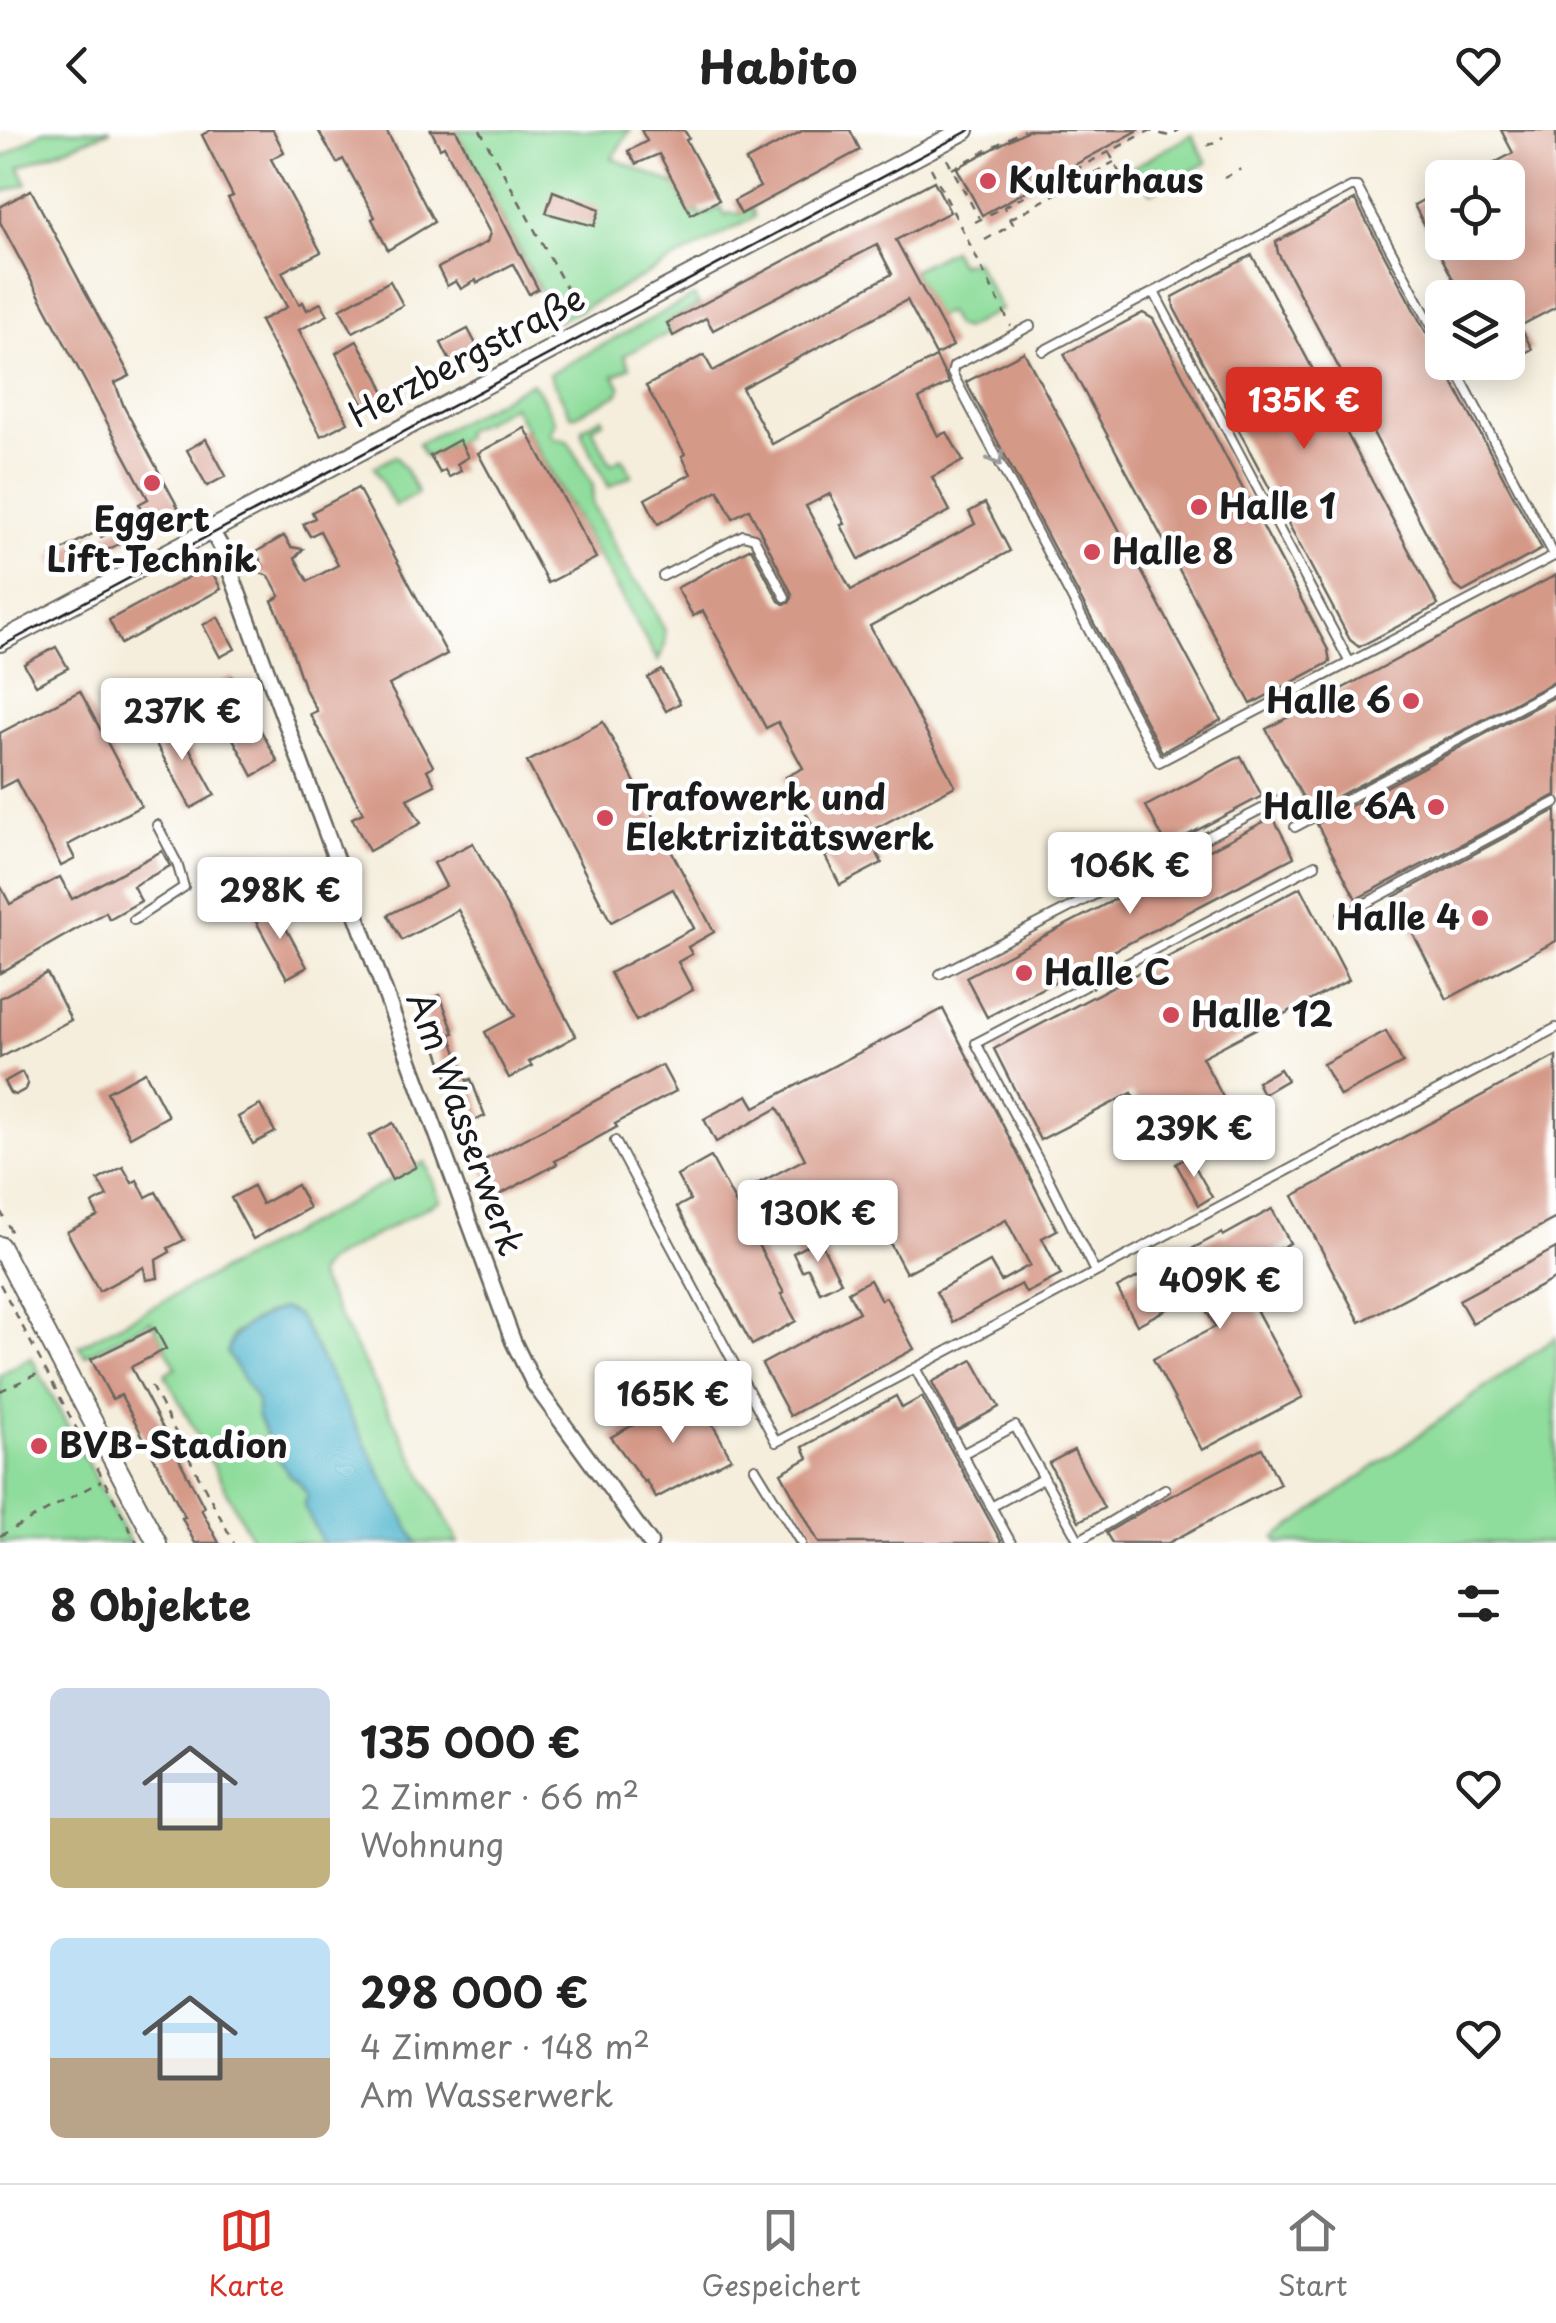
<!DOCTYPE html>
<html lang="de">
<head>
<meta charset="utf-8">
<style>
  body { margin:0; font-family:"Playpen Sans",sans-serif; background:#f2f2f2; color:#222; height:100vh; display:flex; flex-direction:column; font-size:38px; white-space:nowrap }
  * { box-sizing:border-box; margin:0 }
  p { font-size:32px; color:#767676 }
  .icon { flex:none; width:55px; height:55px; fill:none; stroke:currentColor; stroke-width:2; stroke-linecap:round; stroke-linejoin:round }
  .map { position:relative; height:1413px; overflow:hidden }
  .details { display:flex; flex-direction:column; background:#fff; flex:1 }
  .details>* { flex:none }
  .buttons { position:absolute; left:1425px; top:30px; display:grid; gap:20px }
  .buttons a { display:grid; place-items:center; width:100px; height:100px; border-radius:15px; background:#fff; box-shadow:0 5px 25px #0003; font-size:50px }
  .price { position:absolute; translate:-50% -85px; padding:0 22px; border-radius:10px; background:#fff; color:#222; font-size:32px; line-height:65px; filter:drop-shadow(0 2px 5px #0008) }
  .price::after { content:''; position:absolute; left:50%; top:60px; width:30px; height:22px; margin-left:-15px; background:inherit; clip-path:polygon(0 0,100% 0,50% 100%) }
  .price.current { background:#d93025; color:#fff }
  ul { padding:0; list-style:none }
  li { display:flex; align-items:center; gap:30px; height:250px; padding:0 50px }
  li span { display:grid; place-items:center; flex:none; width:280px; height:200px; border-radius:15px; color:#555 }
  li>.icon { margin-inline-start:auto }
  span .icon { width:120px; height:120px; fill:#fffc; stroke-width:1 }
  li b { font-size:42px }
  h2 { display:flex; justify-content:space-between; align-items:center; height:120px; padding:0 50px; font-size:42px }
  header { display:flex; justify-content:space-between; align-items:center; height:130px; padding:0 50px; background:#fff; font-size:45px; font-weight:700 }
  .menu { display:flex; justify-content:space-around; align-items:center; height:140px; border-top:2px solid #e0e0e0; background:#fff; font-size:28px; color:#767676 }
  .menu a { display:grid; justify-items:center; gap:5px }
  .menu .current { color:#d93025 }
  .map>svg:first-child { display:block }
  .green { fill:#8fdd9c; stroke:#567c5c; stroke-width:2.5 }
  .water { fill:#50b5ce; stroke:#366875; stroke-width:2.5 }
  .building { fill:#d59988 }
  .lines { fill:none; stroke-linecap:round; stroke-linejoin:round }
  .service-casing { stroke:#68665f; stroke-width:12 }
  .minor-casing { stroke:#68665f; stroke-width:19 }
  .tertiary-casing { stroke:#68665f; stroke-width:22 }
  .path { stroke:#68665f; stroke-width:2.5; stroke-dasharray:8 8; stroke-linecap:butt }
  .service { stroke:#fff; stroke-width:8 }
  .minor { stroke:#fff; stroke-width:14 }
  .tertiary { stroke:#fff; stroke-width:18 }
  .tram { stroke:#1c1c1c; stroke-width:2.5 }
  .oneway { stroke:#999 }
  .poi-dot { fill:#d1495b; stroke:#fff; stroke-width:4 }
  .labels { text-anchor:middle; stroke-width:9; stroke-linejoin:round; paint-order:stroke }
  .poi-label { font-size:35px; font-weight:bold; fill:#1c1c1c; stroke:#fff; text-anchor:start }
  .street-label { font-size:35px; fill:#1c1c1c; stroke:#fff }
</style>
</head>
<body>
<header><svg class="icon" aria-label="back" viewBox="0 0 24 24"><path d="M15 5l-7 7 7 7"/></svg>Habito<svg class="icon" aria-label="heart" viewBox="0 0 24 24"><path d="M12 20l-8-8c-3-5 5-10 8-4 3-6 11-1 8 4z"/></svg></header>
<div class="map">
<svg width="1556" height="1413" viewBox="0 0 1556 1413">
  <rect width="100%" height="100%" fill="#fff"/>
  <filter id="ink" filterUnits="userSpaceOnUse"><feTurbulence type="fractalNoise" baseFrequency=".01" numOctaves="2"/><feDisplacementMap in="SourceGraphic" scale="20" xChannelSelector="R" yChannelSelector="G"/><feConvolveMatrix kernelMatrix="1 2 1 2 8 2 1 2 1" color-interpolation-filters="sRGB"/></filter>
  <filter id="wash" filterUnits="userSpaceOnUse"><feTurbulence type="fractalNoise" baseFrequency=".0048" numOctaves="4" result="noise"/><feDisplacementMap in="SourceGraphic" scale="40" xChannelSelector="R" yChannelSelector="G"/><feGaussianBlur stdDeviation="2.25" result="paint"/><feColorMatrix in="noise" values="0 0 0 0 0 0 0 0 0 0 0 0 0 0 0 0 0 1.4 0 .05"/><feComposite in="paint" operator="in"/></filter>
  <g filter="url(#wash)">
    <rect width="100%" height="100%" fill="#f5eedc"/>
    <g class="green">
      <polygon points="45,0 111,0 19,37 27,54 0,63 0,29"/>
      <polygon points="456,0 630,0 612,28 676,55 691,84 698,81 701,86 721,77 725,86 729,83 741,84 752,78 755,87 557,192"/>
      <polygon points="1192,5 1207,33 1151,62 1140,43 1130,48 1126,41"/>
      <polygon points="952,120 960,134 974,130 1001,179 964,199 955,196 947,182 936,187 912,140"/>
      <polygon points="694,166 699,175 667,192 671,202 624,225 630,237 614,246 621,258 618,264 576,285 571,285 549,244"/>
      <polygon points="531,253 539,261 555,291 551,303 552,307 568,311 593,356 592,373 632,449 643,458 665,501 665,516 658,531 513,276 463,302 465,307 426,328 418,314"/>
      <polygon points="602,287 604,291 592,298 611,334 622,328 632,345 609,357 582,305 583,298"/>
      <polygon points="395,326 405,339 418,363 395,376 374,337"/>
      <polygon points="425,1032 440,1070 326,1132 317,1145 459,1413 417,1413 352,1290 280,1180 266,1184 233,1204 227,1223 257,1271 257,1281 272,1319 290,1346 300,1353 308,1366 304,1374 305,1378 323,1413 254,1413 165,1244 176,1237 151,1191 85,1226 79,1216"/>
      <polygon points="1556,1207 1556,1413 1279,1413 1275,1408"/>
      <polygon points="31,1227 130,1413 0,1413 0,1245"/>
    </g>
    <path class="water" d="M282,1178L296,1184L302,1192L417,1413H323L305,1378L304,1374L308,1366L300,1353L290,1346L272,1319L257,1285V1271L227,1223C233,1196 259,1189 282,1178Z"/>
    <g id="blocks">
      <g class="building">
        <polygon points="211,0 273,0 284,22 271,29 321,122 282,142 299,174 303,172 307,180 321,173 328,185 299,200 348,292 321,306 260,191 287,177 228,68 233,66 202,5"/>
        <polygon points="318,0 386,0 434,92 388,120 372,89 375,87 343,29 337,33"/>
        <polygon points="431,0 456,0 538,159 529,164 513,134 477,153 476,150 461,159 456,151 447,156 438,138 487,112 490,103 444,16 440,18"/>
        <polygon points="641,0 684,0 689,8 686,10 719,70 691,84 659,24 636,34 628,21 647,11"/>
        <polygon points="804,0 850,0 860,20 741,84 734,71 760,57 746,31"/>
        <polygon points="1028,0 1139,0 982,85 957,38"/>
        <polygon points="1501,0 1556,0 1556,177 1520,196 1532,219 1508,232 1508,168 1463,168 1414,75 1442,60 1442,112 1508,112 1508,48 1466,48 1513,23"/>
        <polygon points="934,51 950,82 896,110 953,216 936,225 907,170 742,258 772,314 936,227 949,253 919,269 938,306 947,302 963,331 932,347 950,381 859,429 841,395 845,394 830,364 806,376 851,460 975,394 969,382 985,373 1010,421 870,496 955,656 867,703 882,733 840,755 825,726 829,724 786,647 803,638 778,592 766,598 703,481 693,486 677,458 751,418 779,471 784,474 789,473 792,468 792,464 749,379 733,388 718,360 658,394 645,369 691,344 682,326 685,324 646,256 704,225 713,241 892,144 877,115 713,200 706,188 673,206 667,193"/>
        <polygon points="31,60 130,246 115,253 124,277 180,381 61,445 51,426 98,401 101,407 144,384 139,374 148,369 0,92 0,77"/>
        <polygon points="553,61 600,79 594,96 546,83"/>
        <polygon points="1355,70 1542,419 1463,462 1454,455 1278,123 1276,112"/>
        <polygon points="1252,125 1438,475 1359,517 1350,510 1174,178 1173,167"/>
        <polygon points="390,151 403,175 353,202 340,179"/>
        <polygon points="1143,183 1153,189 1328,520 1330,532 1251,574 1064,224"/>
        <polygon points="468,199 478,218 451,233 441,213"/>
        <polygon points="357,211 378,247 388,270 367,281 336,223"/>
        <polygon points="1024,222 1221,590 1162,622 966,252"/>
        <polygon points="525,298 596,428 548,453 478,323"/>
        <polygon points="206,309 226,346 207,356 187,320"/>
        <polygon points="459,310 468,327 457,334 461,341 449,347 445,340 440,343 430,326"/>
        <polygon points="358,358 447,524 389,555 433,636 427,640 435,655 407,669 421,693 369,721 352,688 363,683 310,584 317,581 304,557 284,497 272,471 280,466 269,446 254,441 263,435 256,422 284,406 291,417 303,419 295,428 308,451 338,435 320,401 310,406 303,394 315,388 312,382"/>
        <polygon points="209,436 221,459 121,514 109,490"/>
        <polygon points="1556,445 1556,551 1310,681 1266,599"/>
        <polygon points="218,487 235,519 220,527 203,495"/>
        <polygon points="56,517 68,538 36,555 24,534"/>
        <polygon points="662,540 680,573 666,581 648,548"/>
        <polygon points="232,547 278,632 253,646 207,560"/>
        <polygon points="80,561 141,676 68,715 75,729 61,736 16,650 0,658 0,603"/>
        <polygon points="1556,566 1556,665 1356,769 1317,694"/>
        <polygon points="173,588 215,665 191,678 149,601"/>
        <polygon points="603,592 714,802 688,817 692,824 678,832 693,860 636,891 610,843 694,798 673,759 611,792 527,632"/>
        <polygon points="1241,626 1262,666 1167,716 1146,676"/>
        <polygon points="1556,680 1556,811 1447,869 1394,767"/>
        <polygon points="1273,687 1294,727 987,887 966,847"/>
        <polygon points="473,713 576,906 529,932 532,936 509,948 485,902 515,886 458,780 402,810 388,785 446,756 434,733"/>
        <polygon points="162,721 170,736 133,756 141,771 109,789 106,782 0,843 0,755 10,774 60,747 72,769"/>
        <polygon points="1301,757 1349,850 1202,927 1226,973 1157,1010 1132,963 1040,1010 994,919"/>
        <polygon points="274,776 307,837 287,848 253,786"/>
        <polygon points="47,843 71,890 0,928 0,868"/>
        <polygon points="440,865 454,903 450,904 467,951 471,949 485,986 465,994 420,872"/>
        <polygon points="943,879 1057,1100 1042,1108 1061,1145 1026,1163 1021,1154 953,1192 936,1162 990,1132 1001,1151 1030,1135 1006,1090 906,1143 860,1056 776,1101 753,1056 805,1029 778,978 716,1012 704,989 748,965 755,977"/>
        <polygon points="1386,901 1403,933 1340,966 1323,934"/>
        <polygon points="1556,926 1556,1088 1360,1192 1293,1066"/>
        <polygon points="662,935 676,961 615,994 617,997 555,1031 557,1034 497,1066 479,1033"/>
        <polygon points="1280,939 1287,950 1263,964 1257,952"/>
        <polygon points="22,942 28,954 26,959 15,965 10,963 4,952"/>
        <polygon points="145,942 168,986 130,1007 107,962"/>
        <polygon points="260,975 275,1002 253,1014 238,987"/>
        <polygon points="393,993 416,1037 392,1050 369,1006"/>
        <polygon points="1189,1026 1212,1067 1199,1075 1176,1034"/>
        <polygon points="711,1027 784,1163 781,1164 796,1191 752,1215 677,1077 690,1070 677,1046"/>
        <polygon points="123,1037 132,1053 137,1050 146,1067 156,1062 184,1110 168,1118 170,1122 156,1130 158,1148 146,1150 144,1137 99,1161 67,1102 98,1086 92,1074 107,1066 98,1050"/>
        <polygon points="297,1055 309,1078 253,1109 231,1068 253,1056 262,1074"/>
        <polygon points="1272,1079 1290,1113 1256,1132 1264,1148 1245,1159 1303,1267 1202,1320 1153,1229 1215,1197 1197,1163 1137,1195 1117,1158 1222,1103 1223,1106"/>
        <polygon points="819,1109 841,1152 820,1162 808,1138 802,1141 793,1123"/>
        <polygon points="1556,1118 1556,1148 1472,1193 1459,1170"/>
        <polygon points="870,1150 881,1170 886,1167 914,1219 790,1286 762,1234 859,1182 848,1162"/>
        <polygon points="155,1198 166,1219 131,1237 204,1377 201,1379 219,1413 195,1413 182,1388 185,1387 121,1265 112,1269 91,1229"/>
        <polygon points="973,1230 999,1277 957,1300 932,1252"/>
        <polygon points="695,1262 731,1328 656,1368 646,1351 644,1352 611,1307"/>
        <polygon points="896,1266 902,1278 922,1267 1002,1413 819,1413 781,1343 808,1328 803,1317"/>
        <polygon points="1262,1318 1280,1354 1168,1413 1112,1413 1106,1403 1146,1379"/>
        <polygon points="1074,1320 1104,1378 1079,1391 1049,1333"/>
      </g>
    </g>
  </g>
  <g filter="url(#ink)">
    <use href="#blocks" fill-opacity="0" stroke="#68665f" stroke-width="2.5"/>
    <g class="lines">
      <defs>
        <g id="service">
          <polyline points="1154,162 1350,533"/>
          <polyline points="1030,196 954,236 952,243 1159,632 1556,425"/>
          <polyline points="1043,221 1351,57 1357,57 1442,215"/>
          <polyline points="1452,232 1554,425"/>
          <polyline points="663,446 743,405 754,408 785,467"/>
          <polyline points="1295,697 1556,558"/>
          <polyline points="1342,786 1556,672"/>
          <polyline points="134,790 184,757 177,733 157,695"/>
          <polyline points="940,844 1281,669"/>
          <polyline points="615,1011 776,1312 1556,898"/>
          <polyline points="1095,1142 1048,1048 976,913 1315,735"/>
          <polyline points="915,1238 1011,1413"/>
          <polyline points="962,1324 1015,1296 1079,1411"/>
          <polyline points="755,1338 801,1413"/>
          <polyline points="991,1377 1044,1348"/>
          <polyline points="1075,1413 1165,1359"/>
        </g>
        <polyline id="minor" points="211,400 222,419 513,1211 534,1254 650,1413"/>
        <g id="tertiary">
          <polyline points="0,512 965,0"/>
          <polyline points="0,1116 157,1413"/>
        </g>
      </defs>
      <use href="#service" class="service-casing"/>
      <use href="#minor" class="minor-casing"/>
      <use href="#tertiary" class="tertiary-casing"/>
      <g class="path">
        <polyline points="480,0 579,181"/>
        <polyline points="1207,16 1223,7"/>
        <polyline points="1109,22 1131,66"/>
        <polyline points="947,29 979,88"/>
        <polyline points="931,38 1011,196"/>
        <polyline points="952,39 1024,0"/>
        <polyline points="1224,48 1241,39"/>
        <polyline points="1010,89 1114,32"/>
        <polyline points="975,92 1149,1 1169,6 1179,0"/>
        <polyline points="985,110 1013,94 1004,77"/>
        <polyline points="0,1080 14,1107"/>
        <polyline points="0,1154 137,1413"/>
        <polyline points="151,1256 234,1413"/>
        <polyline points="0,1261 44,1241"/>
        <polyline points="0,1406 101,1351"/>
      </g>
      <use href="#service" class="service"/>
      <use href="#minor" class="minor"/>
      <use href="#tertiary" class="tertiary"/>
      <polyline class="tram" points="0,517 970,0"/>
    </g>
    <defs><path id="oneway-chevron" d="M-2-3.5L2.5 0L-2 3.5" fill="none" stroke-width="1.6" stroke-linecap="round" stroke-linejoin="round" transform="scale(2.5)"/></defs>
    <use class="oneway" href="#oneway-chevron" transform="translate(997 329) rotate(62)"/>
  </g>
  <g class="poi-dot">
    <circle cx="988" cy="51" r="10"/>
    <circle cx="152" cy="353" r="10"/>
    <circle cx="1199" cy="377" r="10"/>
    <circle cx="1092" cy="422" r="10"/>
    <circle cx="1411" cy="571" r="10"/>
    <circle cx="1436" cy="677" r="10"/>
    <circle cx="605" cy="688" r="10"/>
    <circle cx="1480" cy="788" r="10"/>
    <circle cx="1024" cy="843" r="10"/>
    <circle cx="1171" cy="885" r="10"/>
    <circle cx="39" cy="1316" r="10"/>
  </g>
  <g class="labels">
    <g class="poi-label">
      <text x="1008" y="63">Kulturhaus</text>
      <text x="1219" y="389">Halle 1</text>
      <text x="152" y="402" text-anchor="middle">Eggert<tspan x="152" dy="40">Lift-Technik</tspan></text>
      <text x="1112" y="434">Halle 8</text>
      <text x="1391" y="583" text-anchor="end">Halle 6</text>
      <text x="625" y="680">Trafowerk und<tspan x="625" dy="40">Elektrizitätswerk</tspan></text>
      <text x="1416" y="689" text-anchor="end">Halle 6A</text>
      <text x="1460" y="800" text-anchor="end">Halle 4</text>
      <text x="1044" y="855">Halle C</text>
      <text x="1191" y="897">Halle 12</text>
      <text x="59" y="1328">BVB-Stadion</text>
    </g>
    <g class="street-label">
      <text transform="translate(467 227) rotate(-28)" y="12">Herzbergstraße</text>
      <text transform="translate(465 994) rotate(70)" y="12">Am Wasserwerk</text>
    </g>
  </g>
</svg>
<div class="buttons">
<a><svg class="icon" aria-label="locate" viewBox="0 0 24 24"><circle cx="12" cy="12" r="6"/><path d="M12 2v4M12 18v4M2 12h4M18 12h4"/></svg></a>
<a><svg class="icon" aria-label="layers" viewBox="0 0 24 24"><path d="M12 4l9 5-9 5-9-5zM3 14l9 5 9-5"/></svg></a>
</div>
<b class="price current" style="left:1304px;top:322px">135K €</b>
<b class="price" style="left:182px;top:633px">237K €</b>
<b class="price" style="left:1130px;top:787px">106K €</b>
<b class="price" style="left:280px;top:812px">298K €</b>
<b class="price" style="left:1194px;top:1050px">239K €</b>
<b class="price" style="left:818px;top:1135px">130K €</b>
<b class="price" style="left:1220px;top:1202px">409K €</b>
<b class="price" style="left:673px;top:1316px">165K €</b>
</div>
<section class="details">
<h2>8 Objekte<svg class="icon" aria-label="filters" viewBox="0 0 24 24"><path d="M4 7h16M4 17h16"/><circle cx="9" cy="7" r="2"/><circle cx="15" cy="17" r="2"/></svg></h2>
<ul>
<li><span style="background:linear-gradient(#c9d6e8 65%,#c2b280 0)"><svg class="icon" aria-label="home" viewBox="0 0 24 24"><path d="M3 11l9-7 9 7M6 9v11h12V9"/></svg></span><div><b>135 000 €</b><p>2 Zimmer · 66 m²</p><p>Wohnung</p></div><svg class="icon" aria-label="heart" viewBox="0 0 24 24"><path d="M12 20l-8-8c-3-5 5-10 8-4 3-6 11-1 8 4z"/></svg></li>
<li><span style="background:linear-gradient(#bfe0f5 60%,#b9a48a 0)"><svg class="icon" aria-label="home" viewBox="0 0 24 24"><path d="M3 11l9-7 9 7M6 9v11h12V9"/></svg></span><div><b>298 000 €</b><p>4 Zimmer · 148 m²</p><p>Am Wasserwerk</p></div><svg class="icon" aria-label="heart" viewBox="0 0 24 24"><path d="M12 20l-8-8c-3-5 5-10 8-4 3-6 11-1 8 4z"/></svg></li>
</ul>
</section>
<nav class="menu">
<a class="current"><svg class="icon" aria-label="map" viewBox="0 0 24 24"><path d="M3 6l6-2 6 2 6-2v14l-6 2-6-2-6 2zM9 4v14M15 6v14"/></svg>Karte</a>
<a><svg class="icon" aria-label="saved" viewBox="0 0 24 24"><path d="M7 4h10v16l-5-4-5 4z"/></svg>Gespeichert</a>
<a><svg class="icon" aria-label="home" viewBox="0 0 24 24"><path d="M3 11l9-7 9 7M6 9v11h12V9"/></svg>Start</a>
</nav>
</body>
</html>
